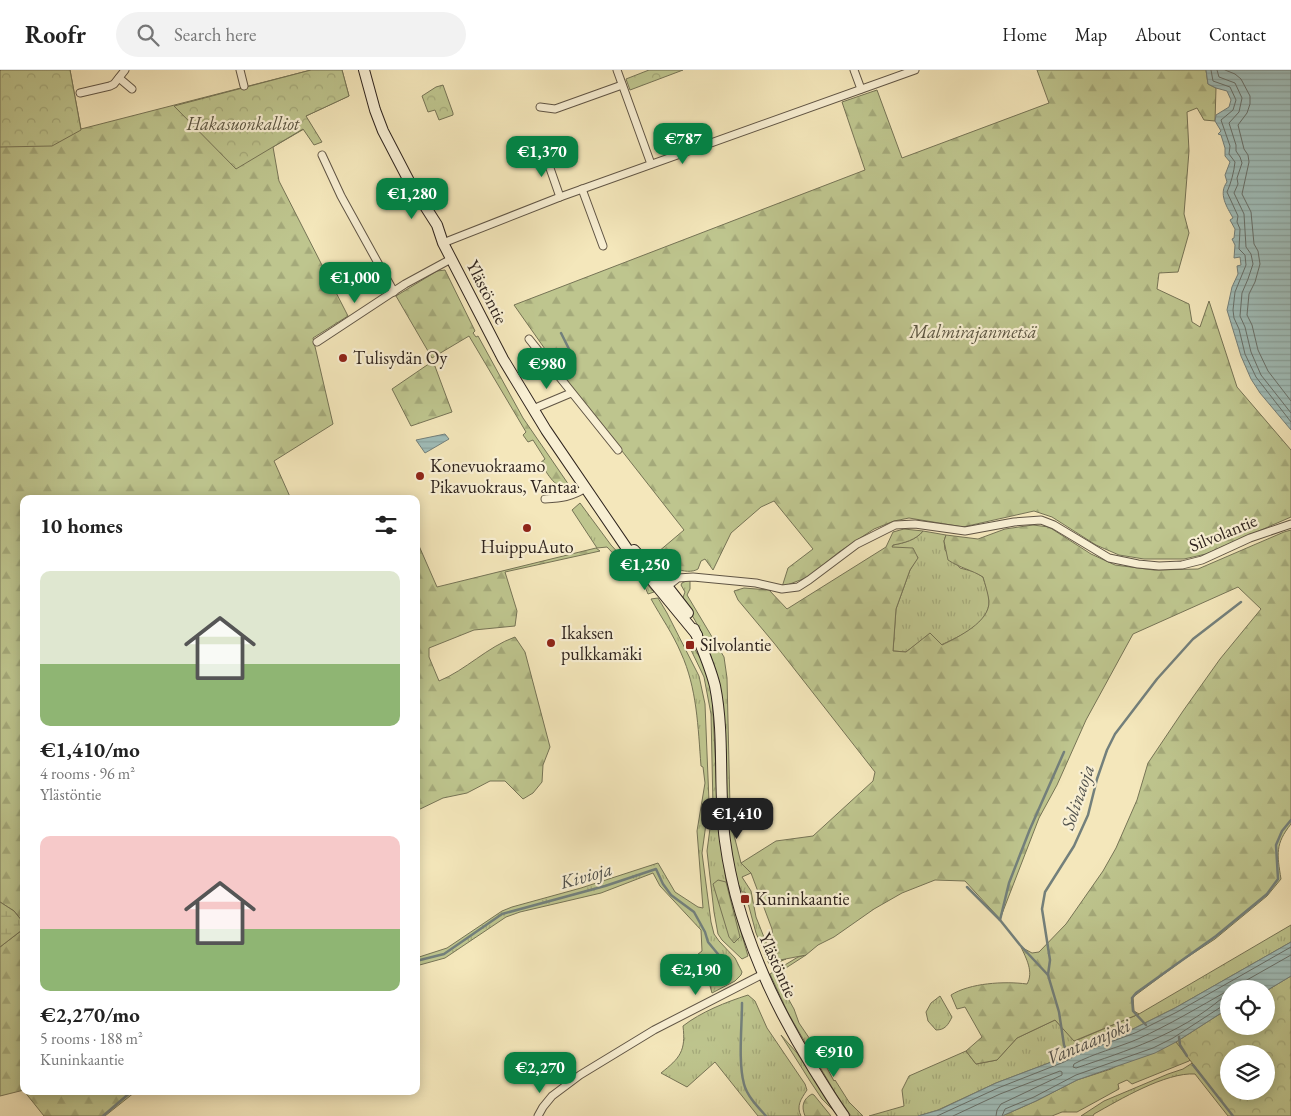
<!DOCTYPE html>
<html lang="en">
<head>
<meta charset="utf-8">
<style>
  body { margin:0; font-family:"EB Garamond",serif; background:#f2f2f2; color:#222; height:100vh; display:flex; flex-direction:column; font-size:19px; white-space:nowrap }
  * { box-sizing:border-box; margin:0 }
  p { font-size:16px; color:#767676 }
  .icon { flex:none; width:28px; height:28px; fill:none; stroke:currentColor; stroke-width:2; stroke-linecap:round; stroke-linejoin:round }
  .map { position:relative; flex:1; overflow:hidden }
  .details { position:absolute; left:20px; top:425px; width:400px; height:600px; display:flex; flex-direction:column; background:#fff; border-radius:10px; box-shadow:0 2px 12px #0003 }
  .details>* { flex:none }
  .buttons { position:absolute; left:1220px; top:910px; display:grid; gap:10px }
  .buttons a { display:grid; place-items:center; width:55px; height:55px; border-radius:50%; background:#fff; box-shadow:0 2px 12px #0003; font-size:25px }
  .price { position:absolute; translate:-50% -42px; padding:0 11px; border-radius:10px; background:#0b8043; color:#fff; font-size:16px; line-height:32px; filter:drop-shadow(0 1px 2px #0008) }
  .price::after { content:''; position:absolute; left:50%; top:30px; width:15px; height:11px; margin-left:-8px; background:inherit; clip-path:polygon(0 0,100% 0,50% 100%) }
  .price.current { background:#222; color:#fff }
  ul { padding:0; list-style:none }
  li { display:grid; align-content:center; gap:10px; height:265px; padding:0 20px }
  li span { display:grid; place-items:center; height:155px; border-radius:10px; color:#555 }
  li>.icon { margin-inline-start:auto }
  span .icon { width:90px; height:90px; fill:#fffc; stroke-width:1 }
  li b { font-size:21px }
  h2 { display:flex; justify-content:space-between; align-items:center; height:60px; padding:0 20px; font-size:21px }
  header { display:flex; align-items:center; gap:30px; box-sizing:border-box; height:70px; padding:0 25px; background:#fff; border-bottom:1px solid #e0e0e0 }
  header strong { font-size:24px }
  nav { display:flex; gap:28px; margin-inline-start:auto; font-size:18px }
  .search { width:350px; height:45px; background:#f2f2f2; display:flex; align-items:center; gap:12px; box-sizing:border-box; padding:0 18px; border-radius:28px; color:#767676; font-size:19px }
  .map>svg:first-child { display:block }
  .grass { fill:url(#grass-tufts); stroke:#767456 }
  .forest { fill:url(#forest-firs); stroke:#767456 }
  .wetland { fill:url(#wetland-marsh); stroke:#767456 }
  .park { fill:url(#park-crowns); stroke:#767456; fill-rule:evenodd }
  .water { fill:url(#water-rules); stroke:#73807c }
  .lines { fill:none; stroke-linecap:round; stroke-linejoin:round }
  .shore { stroke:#68716c; stroke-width:1 }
  .stream { stroke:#73807c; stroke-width:2.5 }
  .street-casing { stroke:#605545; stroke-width:9 }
  .secondary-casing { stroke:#2f241e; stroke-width:12 }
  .street { stroke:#f8efd3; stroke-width:7 }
  .secondary { stroke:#f8efd3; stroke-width:10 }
  .poi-dot { fill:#8f2418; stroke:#f8efd3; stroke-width:2 }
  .labels { text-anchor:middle; stroke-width:4.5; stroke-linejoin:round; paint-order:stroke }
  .park-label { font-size:18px; font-style:italic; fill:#5a5440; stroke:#f8efd3 }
  .street-label { font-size:18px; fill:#2f241e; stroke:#f8efd3 }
  .poi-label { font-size:18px; fill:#2f241e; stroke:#f8efd3; text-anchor:start }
  .water-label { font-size:19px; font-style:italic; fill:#51524d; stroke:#f8efd3 }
</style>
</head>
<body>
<header>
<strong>Roofr</strong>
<div class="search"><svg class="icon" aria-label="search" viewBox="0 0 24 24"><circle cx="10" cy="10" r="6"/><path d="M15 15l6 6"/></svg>Search here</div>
<nav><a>Home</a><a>Map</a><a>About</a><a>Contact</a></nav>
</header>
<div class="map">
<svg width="1291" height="1046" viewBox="0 0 1291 1046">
  <defs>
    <pattern id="grass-tufts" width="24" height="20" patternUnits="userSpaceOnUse" patternTransform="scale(1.25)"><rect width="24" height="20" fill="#bec58e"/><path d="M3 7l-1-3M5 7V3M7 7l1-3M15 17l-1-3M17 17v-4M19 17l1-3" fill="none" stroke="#a4a97a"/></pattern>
    <pattern id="forest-firs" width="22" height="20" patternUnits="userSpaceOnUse" patternTransform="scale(1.25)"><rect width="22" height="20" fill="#bec58e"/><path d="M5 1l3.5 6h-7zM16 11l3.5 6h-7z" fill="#a4a97a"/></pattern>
    <pattern id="wetland-marsh" width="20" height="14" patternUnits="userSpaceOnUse" patternTransform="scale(1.25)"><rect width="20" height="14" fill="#bec58e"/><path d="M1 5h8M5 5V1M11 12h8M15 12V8" fill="none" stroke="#a4a97a"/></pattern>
    <pattern id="park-crowns" width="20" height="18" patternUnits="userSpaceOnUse" patternTransform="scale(1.25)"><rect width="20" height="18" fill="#bec58e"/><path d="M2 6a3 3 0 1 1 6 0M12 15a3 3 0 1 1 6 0" fill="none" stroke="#a4a97a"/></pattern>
    <pattern id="water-rules" width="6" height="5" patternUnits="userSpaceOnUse" patternTransform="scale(1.25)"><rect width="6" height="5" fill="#a0beba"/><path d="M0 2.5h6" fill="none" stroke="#8aa39f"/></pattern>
  </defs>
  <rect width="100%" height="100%" fill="#f4e7bb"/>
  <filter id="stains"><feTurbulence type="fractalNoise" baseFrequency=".004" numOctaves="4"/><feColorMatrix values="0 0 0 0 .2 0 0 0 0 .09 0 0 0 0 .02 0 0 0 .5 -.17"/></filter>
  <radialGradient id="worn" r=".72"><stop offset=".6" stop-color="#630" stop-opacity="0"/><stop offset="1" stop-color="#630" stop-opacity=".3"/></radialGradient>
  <g class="grass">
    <polygon points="580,433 611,475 654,522 648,524 645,517 607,477 597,478 572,440"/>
    <path d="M923,461L946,465L944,471L945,480L960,498L975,502L983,507C985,514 989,523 989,531C990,554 958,567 941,575L930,564L906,582L893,581L896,539L910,500L918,487L892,477L893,475C904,473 916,470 923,461Z"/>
    <path d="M690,509V519L687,525L724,587L727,608L730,737L733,761L741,793L751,803L742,807L751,821L756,847L771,885L775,891L786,889L772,895L769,894L756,863L745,822H742L735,807L729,764L719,617C713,586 701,556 682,530L685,522L681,515L682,513Z"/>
    <path d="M658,528L667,543L699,606L705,634L709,732L702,783L711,852L714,864L719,871L735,888L742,902L741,905L735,911L712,923L710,916L712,908L693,888L702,881L701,860L660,816L653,803L601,823L520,842L506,847L445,888L416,896V888L447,878L502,841L512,837L581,818L658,793L675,822L698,837L703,838L697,761L705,713L703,697L701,696C698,657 697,618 681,583C673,564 661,547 651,529Z"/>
    <polygon points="694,578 704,594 712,623 719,761 726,810 748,886 742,889 722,870 718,864 714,842 707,781 713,736 711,644 704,607 691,580"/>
    <polygon points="1291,855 1291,872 1175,938 1133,959 1078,979 1062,988 996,1013 938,1040 918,1046 869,1046 904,1036 902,1020 909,1006 966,981 976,994 997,990 1017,968 1055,950 1075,971 1139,944"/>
    <polygon points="806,885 775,905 794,939 799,953 818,981 834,1011 835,1010 849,1032 863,1046 851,1046 836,1024 799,962 787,941 770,904 798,887"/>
    <path d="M748,925L755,931L767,958L805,1014L807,1020C801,1029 796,1036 801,1046H758L715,992L687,1017L661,1003C680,988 686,981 683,956C701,942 726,932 748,925Z"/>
    <path d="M940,926L952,947C948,955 945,960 936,960L928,951L926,942L931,933Z"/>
    <polygon points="781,965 797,983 835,1042 822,1029 810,1011"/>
    <path d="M1200,988L1206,990L1237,1046H1228L1195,1004C1166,1002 1119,1030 1094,1044L1093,1046H1081L1104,1031L1168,1004L1183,999Z"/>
  </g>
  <g class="forest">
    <polygon points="1,0 70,0 81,59 311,0 342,0 349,26 306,46 304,59 273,77 279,111 348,246 313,268 333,354 274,391 291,429 24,429 24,1020 0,1026 0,877 22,860 22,851 14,841 0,832 0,1"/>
    <path d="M1037,0H1206L1208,14L1216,18L1215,51L1204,50L1197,38L1187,42L1189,81L1184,144L1189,163L1178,202L1159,203L1157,219L1189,234L1192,252L1200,257L1209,231L1237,317L1291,380V447L1206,484L1184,489H1144L1119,485L1096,475L1052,447L1034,441L963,457L909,448L894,451L874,459L839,482L808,507L782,517L788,498L813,479L774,431L761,437L731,463L713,500L705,489L701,491L698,499C687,506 661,496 658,482L684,460L571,316L514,235L865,100L842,32L877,20L902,88L1049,33Z"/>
    <path d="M445,200L475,261L473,263L476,267L478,266L523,348L571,418C555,420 549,405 540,393L545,389L533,370L528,372L523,365L526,362L469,266L432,288L396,226L437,201Z"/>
    <polygon points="433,291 452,342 411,356 392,319"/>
    <path d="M1033,455L1049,457L1091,484L1115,495L1154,500L1198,499L1284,462L1291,460V754C1275,774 1277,784 1281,809L1267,826L1215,869L1183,890L1133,927L1134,941L1139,944L1074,971L1055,950L1017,968L997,990L976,994L966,981L982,967L965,937L957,939L951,925C970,913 1004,911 1027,914C1034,902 1026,888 1021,877L1032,883L1039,882L1066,854L1103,801L1116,778L1137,730L1148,693L1183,641L1220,589L1261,539L1238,517L1133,564L1086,650L1057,715L1039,748L1000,849L965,811L935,810L902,823L874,839L834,867L818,875L806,885L775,891L772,859L751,803L741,793L776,771L813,766L873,711L875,702L774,573L738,530L734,521L744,518L769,520L787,539L886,477L893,462L904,459L923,461C916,470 904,473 893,475L892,477L913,478L918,488L910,500L896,539L893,581L906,582L930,563L942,575C958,567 990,552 989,531C988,523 985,514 983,507C972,500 960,498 948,490L944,471L946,465L978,469L1005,459Z"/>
    <path d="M416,469L437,517L596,478L600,481L505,502L517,541L515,556L474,560L429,578V587L439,611C466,600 487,577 515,567L525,582L550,677L543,695L542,712L533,723L523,729L505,711H490L467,723L443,728L416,741Z"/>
    <polygon points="718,810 726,812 740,867 734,873 729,867 713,814"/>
    <polygon points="1229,938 1229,956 1189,991 1132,1014 1127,1010 1118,1014 1119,1019 1077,1042 1062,1042 1052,1046 1002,1046 1036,1031 1077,1010 1111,999"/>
    <polygon points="24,1021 135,1021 135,1022 105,1046 44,1046"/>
    <path d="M812,1024L814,1025L831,1046H805C801,1036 803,1029 812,1024Z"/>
  </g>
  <polygon class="wetland" points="0,832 14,841 22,851 22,860 0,877"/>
  <g class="park">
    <polygon points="1,0 70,0 81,60 52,76 0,77 0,1"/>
    <polygon points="311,0 342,0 349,26 306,46 322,72 314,75 303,59 236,99 174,36"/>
    <polygon points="649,0 683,0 630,20 626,9"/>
    <polygon points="443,15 453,43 453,45 439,50 435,40 428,42 422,26 436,17"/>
    <path d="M1291,906V1046H1233L1176,972L1229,938V956H1266V921ZM1229,984H1266V1021H1229Z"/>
  </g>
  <g class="water">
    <path d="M1206,0H1291V360L1260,323L1251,309L1241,286L1227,240L1232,217L1238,204L1237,196L1241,195L1240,187L1234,188L1235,175L1232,169L1234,168L1235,159L1230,150L1233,148C1227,137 1218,124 1227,112L1225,105L1230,92L1225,86V78L1221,65L1218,64L1221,61L1215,51L1216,45L1229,37L1231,30L1227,21L1216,18L1208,14Z"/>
    <polygon points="445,364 449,369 425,383 416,370"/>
    <polygon points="1291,872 1291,906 1266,921 1266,919 1229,919 1229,938 1176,972 1155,983 1077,1010 1036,1031 1002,1046 918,1046 939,1040 996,1013 1062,988 1078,979 1133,959 1175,938"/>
  </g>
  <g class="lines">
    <g class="shore">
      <path d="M1211,0L1213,11L1230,17L1236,30L1233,40L1221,50L1230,76L1229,84L1235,92C1234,102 1231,113 1227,122L1238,146L1237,152L1240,159L1239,179L1245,185L1246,195L1235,222L1233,240L1234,248L1239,259L1245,284L1256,307L1291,352"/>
      <polyline points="1217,0 1219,7 1235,13 1242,28 1239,42 1229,53 1236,75 1236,81 1240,87 1242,93 1237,108 1238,114 1234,123 1244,144 1246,177 1251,184 1253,194 1248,209 1242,223 1240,246 1245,257 1251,282 1261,305 1291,343"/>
      <polyline points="1225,0 1235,4 1241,9 1250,26 1250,34 1247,43 1238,55 1244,79 1248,85 1249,92 1242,124 1251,142 1254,174 1258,181 1260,194 1255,212 1249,224 1247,245 1252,255 1258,280 1268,301 1291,331"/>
      <polyline points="1231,919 1291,885"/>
      <path d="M1229,920C1199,937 1169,955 1138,969C1117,978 1094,983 1074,994L1073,997L1076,998C1127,981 1179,964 1221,929L1229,928"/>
      <polyline points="937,1046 998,1018 1064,992 1080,983 1135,963 1177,942 1291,877"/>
      <polyline points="953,1046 1000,1024 1060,1001 1062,1002 1062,1005 1001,1034 997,1040 996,1046"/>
      <polyline points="1002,1046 1005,1039 1034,1027 1076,1005 1153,978 1173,968 1224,935 1229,934"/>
    </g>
    <g class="stream">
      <polyline points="561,263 572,285"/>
      <polyline points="967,817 1000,850 1020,875 1048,905"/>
      <polyline points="1000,850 1009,813 1030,759 1064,682"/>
      <polyline points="416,891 444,884 502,844 605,816 656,799 663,814 671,825 694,842 705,862 708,872 727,895"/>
      <path d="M742,933C742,957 738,992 744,1014C747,1026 758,1037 766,1046"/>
      <polyline points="1146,955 1133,941 1132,928 1136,923 1216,866 1267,824 1278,809 1276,775 1282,761 1291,750"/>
      <polyline points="1179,967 1180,975 1187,986"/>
      <polyline points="1069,988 1064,975 1059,942 1048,905 1050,890 1042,839 1045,822 1074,776 1088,745 1097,709 1107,680 1115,664 1157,609 1193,569 1241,532"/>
      <polyline points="1193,995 1233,1046"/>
      <polyline points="103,1046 132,1021"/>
    </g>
    <defs>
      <g id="street">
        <polyline points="240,0 244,16"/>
        <polyline points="617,0 651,94"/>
        <polyline points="854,0 861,19"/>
        <polyline points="119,8 132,19"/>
        <polyline points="80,23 110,16 114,14 125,0"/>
        <polyline points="540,37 555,39 622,15"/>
        <polyline points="544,81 560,127"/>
        <polyline points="322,85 341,126 394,222"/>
        <polyline points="582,119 603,176"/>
        <polyline points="443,173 560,127 915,0"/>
        <polyline points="529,269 618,380"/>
        <polyline points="317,272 405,214 451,189"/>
        <polyline points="533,339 571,323"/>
        <path d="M545,429C560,428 573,427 585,418"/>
        <polyline points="664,519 678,508 693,507 756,513 782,519 798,517 809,510 857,474 895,455 915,454 965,461 1014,452 1041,450 1054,455 1109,488 1138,494 1159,496 1182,495 1202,490 1250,468 1291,454"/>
        <polyline points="538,1046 543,1037 552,1026 580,1005 654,960 763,904"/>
      </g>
      <g id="secondary">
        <polyline points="364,0 375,40 383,61 409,111 437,155 443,173 503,289 546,360 632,486 697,565"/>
        <polyline points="634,480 667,516 688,543"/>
        <path d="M694,559C702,578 710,596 715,616C725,666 718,720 725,771C736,853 770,929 813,998C823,1014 833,1031 844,1046"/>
      </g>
    </defs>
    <use href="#street" class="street-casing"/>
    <use href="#secondary" class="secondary-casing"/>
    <use href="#street" class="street"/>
    <use href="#secondary" class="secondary"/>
  </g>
  <g class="poi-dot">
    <circle cx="343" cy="288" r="5"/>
    <circle cx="420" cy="406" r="5"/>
    <circle cx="527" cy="458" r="5"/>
    <circle cx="551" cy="573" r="5"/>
    <rect x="685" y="570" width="10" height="10" rx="2.5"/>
    <rect x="740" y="824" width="10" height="10" rx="2.5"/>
  </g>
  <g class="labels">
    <g class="park-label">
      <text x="243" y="60">Hakasuonkalliot</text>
      <text x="973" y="268">Malmirajanmetsä</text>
    </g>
    <g class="street-label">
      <text transform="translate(487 222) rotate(63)" y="6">Ylästöntie</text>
      <text transform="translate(1223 463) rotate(-22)" y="6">Silvolantie</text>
      <text transform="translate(778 895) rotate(66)" y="6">Ylästöntie</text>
    </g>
    <g class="poi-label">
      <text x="353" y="294">Tulisydän Oy</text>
      <text x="430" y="402">Konevuokraamo<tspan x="430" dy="21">Pikavuokraus, Vantaa</tspan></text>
      <text x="527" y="483" text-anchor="middle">HuippuAuto</text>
      <text x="561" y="569">Ikaksen<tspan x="561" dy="21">pulkkamäki</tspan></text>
      <text x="700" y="581">Silvolantie</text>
      <text x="755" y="835">Kuninkaantie</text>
    </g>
    <g class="water-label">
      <text transform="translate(1077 727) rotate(-71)" y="7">Solinaoja</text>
      <text transform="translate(586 805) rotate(-16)" y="7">Kivioja</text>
      <text transform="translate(1088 971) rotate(-23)" y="7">Vantaanjoki</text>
    </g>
  </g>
  <rect width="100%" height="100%" filter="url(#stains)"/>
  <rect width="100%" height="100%" fill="url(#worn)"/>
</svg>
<div class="buttons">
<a><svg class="icon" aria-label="locate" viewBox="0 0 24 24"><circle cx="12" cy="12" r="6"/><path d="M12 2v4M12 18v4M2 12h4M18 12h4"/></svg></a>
<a><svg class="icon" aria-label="layers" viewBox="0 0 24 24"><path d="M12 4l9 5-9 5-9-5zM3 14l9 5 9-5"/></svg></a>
</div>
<b class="price" style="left:683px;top:95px">€787</b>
<b class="price" style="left:542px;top:108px">€1,370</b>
<b class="price" style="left:412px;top:150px">€1,280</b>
<b class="price" style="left:355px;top:234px">€1,000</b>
<b class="price" style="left:547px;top:320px">€980</b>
<b class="price" style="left:645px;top:521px">€1,250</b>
<b class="price current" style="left:737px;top:770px">€1,410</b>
<b class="price" style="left:696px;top:926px">€2,190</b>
<b class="price" style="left:834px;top:1008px">€910</b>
<b class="price" style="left:540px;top:1024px">€2,270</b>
<section class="details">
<h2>10 homes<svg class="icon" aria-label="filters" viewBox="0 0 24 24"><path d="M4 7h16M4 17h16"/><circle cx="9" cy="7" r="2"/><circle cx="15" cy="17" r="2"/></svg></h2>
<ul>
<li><span style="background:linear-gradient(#dfe7d0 60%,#8fb573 0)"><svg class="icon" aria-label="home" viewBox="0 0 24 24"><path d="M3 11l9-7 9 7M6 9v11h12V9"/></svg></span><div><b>€1,410/mo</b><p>4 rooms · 96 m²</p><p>Ylästöntie</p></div></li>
<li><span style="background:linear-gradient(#f6c9c9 60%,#8fb573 0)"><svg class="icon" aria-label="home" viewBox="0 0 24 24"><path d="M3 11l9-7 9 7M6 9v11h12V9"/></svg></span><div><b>€2,270/mo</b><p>5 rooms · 188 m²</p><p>Kuninkaantie</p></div></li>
</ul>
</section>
</div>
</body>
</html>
